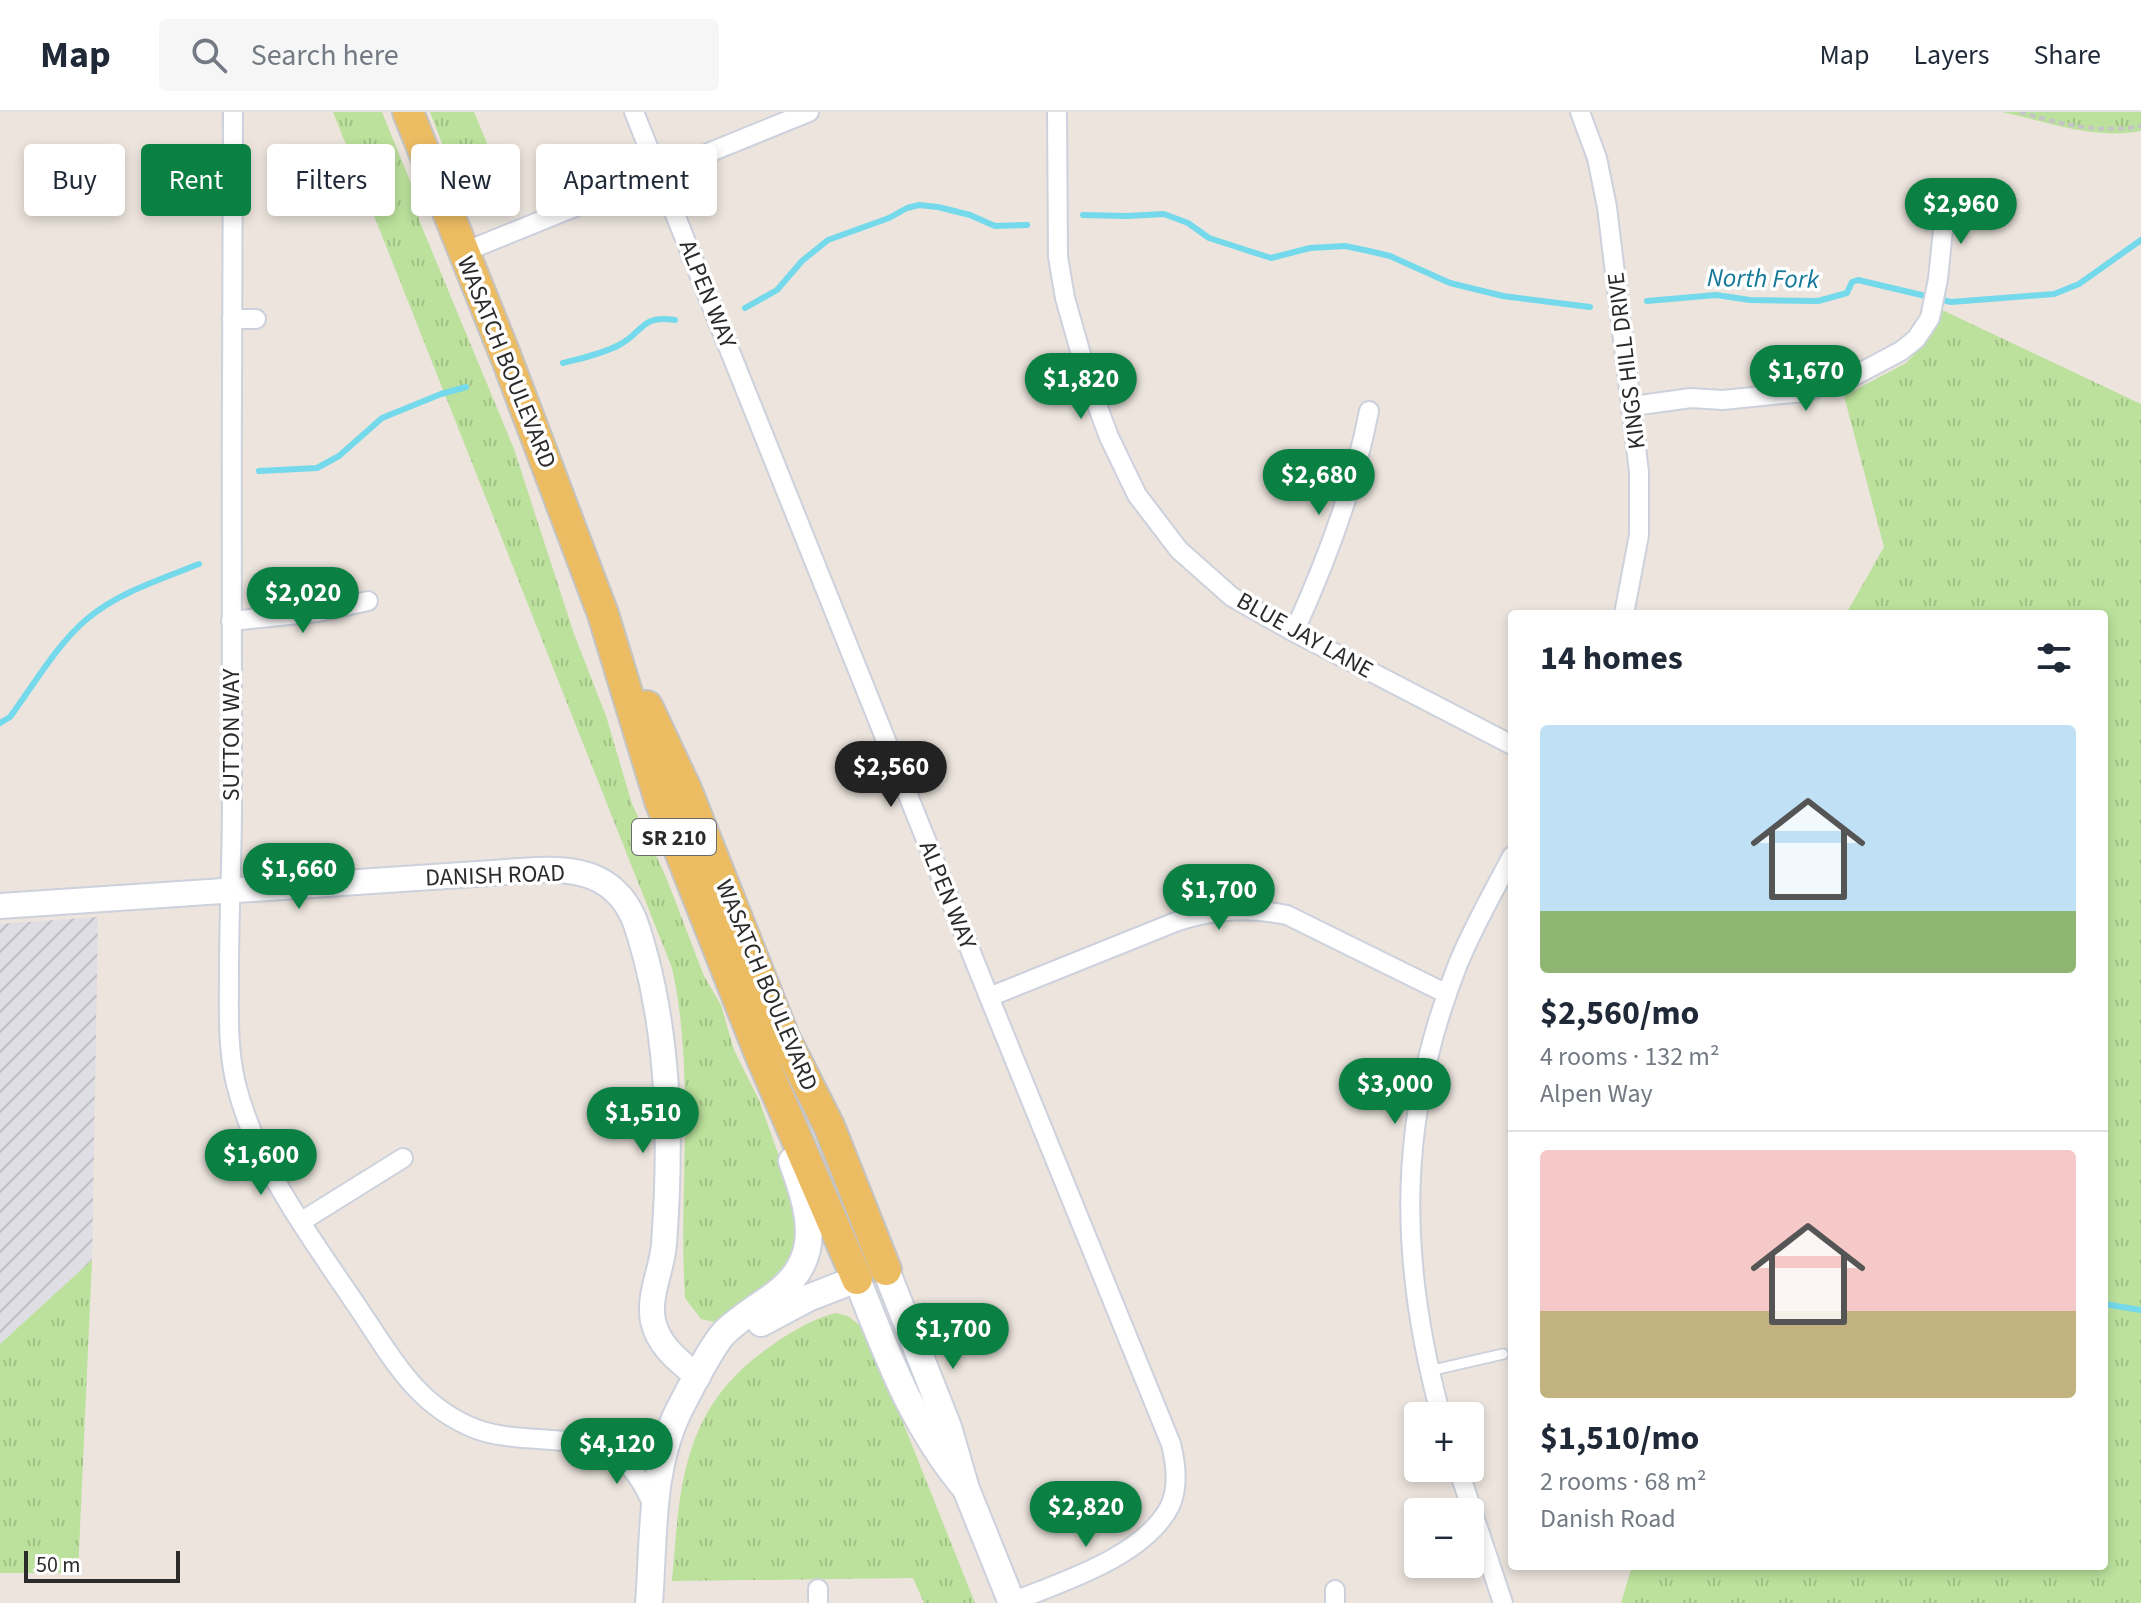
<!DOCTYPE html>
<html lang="en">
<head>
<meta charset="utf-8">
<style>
  body { margin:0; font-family:"Source Sans 3",sans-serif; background:#f6f6f7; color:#1f2937; height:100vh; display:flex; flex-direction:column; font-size:30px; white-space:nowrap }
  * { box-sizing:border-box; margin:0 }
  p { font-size:26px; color:#747a83 }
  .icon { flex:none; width:44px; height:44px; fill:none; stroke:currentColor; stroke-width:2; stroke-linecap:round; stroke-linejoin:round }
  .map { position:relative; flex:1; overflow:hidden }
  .details { position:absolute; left:1508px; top:498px; width:600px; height:960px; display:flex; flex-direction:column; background:#fff; border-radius:8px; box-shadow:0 4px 12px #0003 }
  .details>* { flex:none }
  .banner { position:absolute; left:24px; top:32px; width:760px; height:72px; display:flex; gap:16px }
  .buttons { position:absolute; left:1404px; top:1290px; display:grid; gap:16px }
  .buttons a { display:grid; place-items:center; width:80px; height:80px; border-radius:8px; background:#fff; box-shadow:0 4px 12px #0003; font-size:40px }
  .scale { position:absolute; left:24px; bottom:20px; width:156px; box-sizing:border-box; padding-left:8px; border:4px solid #2b2b2b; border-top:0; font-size:22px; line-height:28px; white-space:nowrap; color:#2b2b2b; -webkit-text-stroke:6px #fff; paint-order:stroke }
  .price { position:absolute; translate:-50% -68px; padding:0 18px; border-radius:28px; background:#0b8043; color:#fff; font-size:26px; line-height:52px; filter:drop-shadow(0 2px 4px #0008) }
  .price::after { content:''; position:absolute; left:50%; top:48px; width:24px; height:18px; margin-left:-12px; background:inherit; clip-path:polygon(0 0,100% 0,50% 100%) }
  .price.current { background:#222; color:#fff }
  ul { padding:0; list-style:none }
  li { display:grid; align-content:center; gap:16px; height:424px; padding:0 32px }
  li+li { border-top:2px solid #e0e1e3 }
  li span { display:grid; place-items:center; height:248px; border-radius:8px; color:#555 }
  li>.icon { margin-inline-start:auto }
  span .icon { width:144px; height:144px; fill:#fffc; stroke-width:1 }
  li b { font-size:34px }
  h2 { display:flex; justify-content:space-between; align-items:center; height:96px; padding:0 32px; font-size:34px }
  .pill { padding:0 28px; border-radius:8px; background:#fff; box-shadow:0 4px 12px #0003; font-size:28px; line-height:72px }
  .pill.current { background:#0b8043; color:#fff }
  header { display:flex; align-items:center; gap:48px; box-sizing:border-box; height:112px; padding:0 40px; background:#fff; border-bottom:2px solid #e0e1e3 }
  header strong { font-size:38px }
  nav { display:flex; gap:44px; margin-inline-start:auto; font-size:28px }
  .search { width:560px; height:72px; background:#f6f6f7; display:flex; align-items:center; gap:20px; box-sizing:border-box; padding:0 28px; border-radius:8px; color:#747a83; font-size:30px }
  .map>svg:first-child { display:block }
  .industrial { fill:url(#industrial-furrows) }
  .grass { fill:url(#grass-tufts) }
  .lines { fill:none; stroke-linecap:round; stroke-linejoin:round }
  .stream { stroke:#74d9eb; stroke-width:6 }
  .service-casing { stroke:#ccd1dc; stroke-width:13 }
  .minor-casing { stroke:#ccd1dc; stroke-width:22 }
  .tertiary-casing { stroke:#ccd1dc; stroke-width:28 }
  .secondary-casing { stroke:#ccd1dc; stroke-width:30 }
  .primary-casing { stroke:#c4c4c4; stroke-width:34 }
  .path { stroke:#c4c4c4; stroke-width:4; stroke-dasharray:6 4; stroke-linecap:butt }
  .service { stroke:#fff; stroke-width:9 }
  .minor { stroke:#fff; stroke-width:18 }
  .tertiary { stroke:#fff; stroke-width:24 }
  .secondary { stroke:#fff; stroke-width:26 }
  .primary { stroke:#ecbc63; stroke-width:30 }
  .labels { text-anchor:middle; stroke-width:7; stroke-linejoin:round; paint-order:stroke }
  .shield { fill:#fff; stroke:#6b6b6b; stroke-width:2 }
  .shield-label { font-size:22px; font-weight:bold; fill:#2b2b2b }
  .street-label { font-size:24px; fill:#2b2b2b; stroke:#fff }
  .water-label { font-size:26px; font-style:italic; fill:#127998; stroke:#fff }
</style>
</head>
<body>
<header>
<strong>Map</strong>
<div class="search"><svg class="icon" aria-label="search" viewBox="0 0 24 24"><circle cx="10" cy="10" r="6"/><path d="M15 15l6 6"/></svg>Search here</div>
<nav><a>Map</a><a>Layers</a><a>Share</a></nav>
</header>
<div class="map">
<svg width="2141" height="1491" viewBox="0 0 2141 1491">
  <defs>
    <pattern id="industrial-furrows" width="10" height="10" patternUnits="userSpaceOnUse" patternTransform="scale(2)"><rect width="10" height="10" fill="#dfdee5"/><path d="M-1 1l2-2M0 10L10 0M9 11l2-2" fill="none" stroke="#c0bfc5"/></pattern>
    <pattern id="grass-tufts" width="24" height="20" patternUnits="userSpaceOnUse" patternTransform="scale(2)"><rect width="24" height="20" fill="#bbe19c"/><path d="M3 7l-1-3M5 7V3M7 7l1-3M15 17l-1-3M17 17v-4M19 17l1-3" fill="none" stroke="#a1c187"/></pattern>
  </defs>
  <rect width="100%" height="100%" fill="#ece4dd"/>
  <polygon class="industrial" points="98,805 92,1148 0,1232 0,812"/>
  <g class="grass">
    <path d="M333,0H382L419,91V108L514,337L574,522L606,604L632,692L666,765L704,864L721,893L734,938L759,988L796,1092C799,1106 800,1127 794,1141C786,1159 732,1199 714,1210L701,1207L685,1186C678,1076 696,964 672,856Z"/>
    <polygon points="430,0 474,0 516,101 488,98 456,68"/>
    <path d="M2002,0H2141V19C2094,28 2048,10 2002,0Z"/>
    <polygon points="1942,198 2141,292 2141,1491 1621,1491 1632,1454 2104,1454 2104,502 1846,502 1884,435 1844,284 1906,251 1928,228"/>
    <polygon points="92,1148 78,1461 0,1461 0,1232"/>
    <path d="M835,1201L848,1204L866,1218L975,1491H924L913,1466L672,1469C680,1378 681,1302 760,1242C784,1224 807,1209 835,1201Z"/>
  </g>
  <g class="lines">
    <g class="stream">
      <polyline points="1083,103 1127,104 1164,102 1188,111 1209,126 1271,146 1310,136 1345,134 1369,139 1390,144 1450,171 1503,184 1590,195"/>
      <polyline points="1647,189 1716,183 1750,188 1818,189 1847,181 1852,170 1858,168 1951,190 2054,182 2079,172 2141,128"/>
      <polyline points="745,196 777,178 802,149 828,128 889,106 907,96 919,93 938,95 970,103 995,114 1027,113"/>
      <path d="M563,251C582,246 602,242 619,233C643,221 641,202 675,208"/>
      <polyline points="259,359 317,356 339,344 382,306 441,282 466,275"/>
      <path d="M0,611L10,605C33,574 58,531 87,507C119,480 162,467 199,452"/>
      <polyline points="2104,1192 2141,1198"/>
    </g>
    <defs>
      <polyline id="service" points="1429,1259 1503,1242"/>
      <g id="minor">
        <path d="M233,0C232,230 231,459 232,689C232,746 229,802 229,859C229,897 227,935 236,972C258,1061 320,1137 369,1212C398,1257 424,1297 476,1317C517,1333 586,1321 618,1344C636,1357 646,1378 655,1397"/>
        <path d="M634,0L989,885L1171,1332C1176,1352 1179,1375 1170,1394C1144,1445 1061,1470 1012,1490"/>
        <polyline points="1057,0 1058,145 1065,186 1090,274 1109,325 1137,383 1179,438 1232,485 1294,520 1512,633"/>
        <polyline points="1580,0 1597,46 1607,95 1639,360 1639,423 1624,502"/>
        <polyline points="464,140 809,0"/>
        <polyline points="232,207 256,207"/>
        <polyline points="1633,294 1691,286 1723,288 1803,280 1852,265 1901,239 1916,227 1930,206 1938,167 1945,98"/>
        <polyline points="231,509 318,500 368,489"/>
        <path d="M1294,520C1327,448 1354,376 1369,299"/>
        <path d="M989,885L1178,809C1216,797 1248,795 1287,803L1447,882"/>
        <polyline points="302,1109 403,1046"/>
        <path d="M1441,1304C1398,1146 1397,1006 1458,852C1473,815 1494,779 1512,744"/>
        <polyline points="1458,1356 1503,1491"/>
        <polyline points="818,1477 818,1491"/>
        <polyline points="1335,1491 1335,1478"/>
      </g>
      <path id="tertiary" d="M0,794L536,758C565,757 595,759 616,780C635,798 639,822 646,846C670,939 671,1036 664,1132C662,1158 648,1183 653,1209C659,1235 679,1249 698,1265"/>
      <g id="secondary">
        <polyline points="886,1158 948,1315 966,1377 1012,1491"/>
        <path d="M761,1211L808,1186L857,1167C888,1245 912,1312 966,1377"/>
        <path d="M649,1491C654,1428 650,1358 678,1300C688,1281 710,1236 724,1221C740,1205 759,1195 777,1181C825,1145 809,1096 792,1049"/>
      </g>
      <g id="primary">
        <polyline points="408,0 506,245 603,502 660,689 760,942 857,1167"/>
        <polyline points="647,594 686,677 784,925 829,1014 886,1158"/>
      </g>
    </defs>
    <use href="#service" class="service-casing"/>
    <use href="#minor" class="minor-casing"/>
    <use href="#tertiary" class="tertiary-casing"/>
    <use href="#secondary" class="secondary-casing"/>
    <use href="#primary" class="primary-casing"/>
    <path class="path" d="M2020,0C2060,12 2100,22 2141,14"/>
    <use href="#service" class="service"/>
    <use href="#minor" class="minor"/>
    <use href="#tertiary" class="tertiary"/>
    <use href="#secondary" class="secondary"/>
    <use href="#primary" class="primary"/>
  </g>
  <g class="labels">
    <rect class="shield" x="632" y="707" width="84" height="36" rx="6"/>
    <g class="shield-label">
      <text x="674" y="733">SR 210</text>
    </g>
    <g class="street-label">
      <text transform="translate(708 182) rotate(68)" y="8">ALPEN WAY</text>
      <text transform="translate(1626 249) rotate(-97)" y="8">KINGS HILL DRIVE</text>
      <text transform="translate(507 250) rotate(68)" y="8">WASATCH BOULEVARD</text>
      <text transform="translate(1305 523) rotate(29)" y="8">BLUE JAY LANE</text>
      <text transform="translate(231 623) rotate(-90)" y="8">SUTTON WAY</text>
      <text transform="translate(495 763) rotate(-2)" y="8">DANISH ROAD</text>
      <text transform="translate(948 783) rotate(68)" y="8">ALPEN WAY</text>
      <text transform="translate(767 873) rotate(67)" y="8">WASATCH BOULEVARD</text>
    </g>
    <g class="water-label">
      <text transform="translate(1763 166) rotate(1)" y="9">North Fork</text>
    </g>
  </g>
</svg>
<div class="buttons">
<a>+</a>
<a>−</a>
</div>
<div class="scale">50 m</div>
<b class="price" style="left:1961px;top:134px">$2,960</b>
<b class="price" style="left:1806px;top:301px">$1,670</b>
<b class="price" style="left:1081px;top:309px">$1,820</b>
<b class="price" style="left:1319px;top:405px">$2,680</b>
<b class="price" style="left:303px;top:523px">$2,020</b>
<b class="price current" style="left:891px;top:697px">$2,560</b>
<b class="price" style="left:299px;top:799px">$1,660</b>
<b class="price" style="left:1219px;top:820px">$1,700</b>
<b class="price" style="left:1395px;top:1014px">$3,000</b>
<b class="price" style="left:643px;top:1043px">$1,510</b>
<b class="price" style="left:261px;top:1085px">$1,600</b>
<b class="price" style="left:953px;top:1259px">$1,700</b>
<b class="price" style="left:617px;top:1374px">$4,120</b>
<b class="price" style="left:1086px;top:1437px">$2,820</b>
<div class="banner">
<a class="pill">Buy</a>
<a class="pill current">Rent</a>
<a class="pill">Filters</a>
<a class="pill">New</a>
<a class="pill">Apartment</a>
</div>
<section class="details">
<h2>14 homes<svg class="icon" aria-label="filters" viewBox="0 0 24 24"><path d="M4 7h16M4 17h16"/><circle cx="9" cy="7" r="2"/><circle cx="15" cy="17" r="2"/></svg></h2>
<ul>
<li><span style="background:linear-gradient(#bfe0f5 75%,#8fb573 0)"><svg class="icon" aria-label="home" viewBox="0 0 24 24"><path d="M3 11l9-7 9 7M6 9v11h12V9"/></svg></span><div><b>$2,560/mo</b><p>4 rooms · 132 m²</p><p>Alpen Way</p></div></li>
<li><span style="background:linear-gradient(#f6c9c9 65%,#c2b280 0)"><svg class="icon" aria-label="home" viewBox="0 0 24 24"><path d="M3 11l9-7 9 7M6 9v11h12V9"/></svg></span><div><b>$1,510/mo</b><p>2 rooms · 68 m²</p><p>Danish Road</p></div></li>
</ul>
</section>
</div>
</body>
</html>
